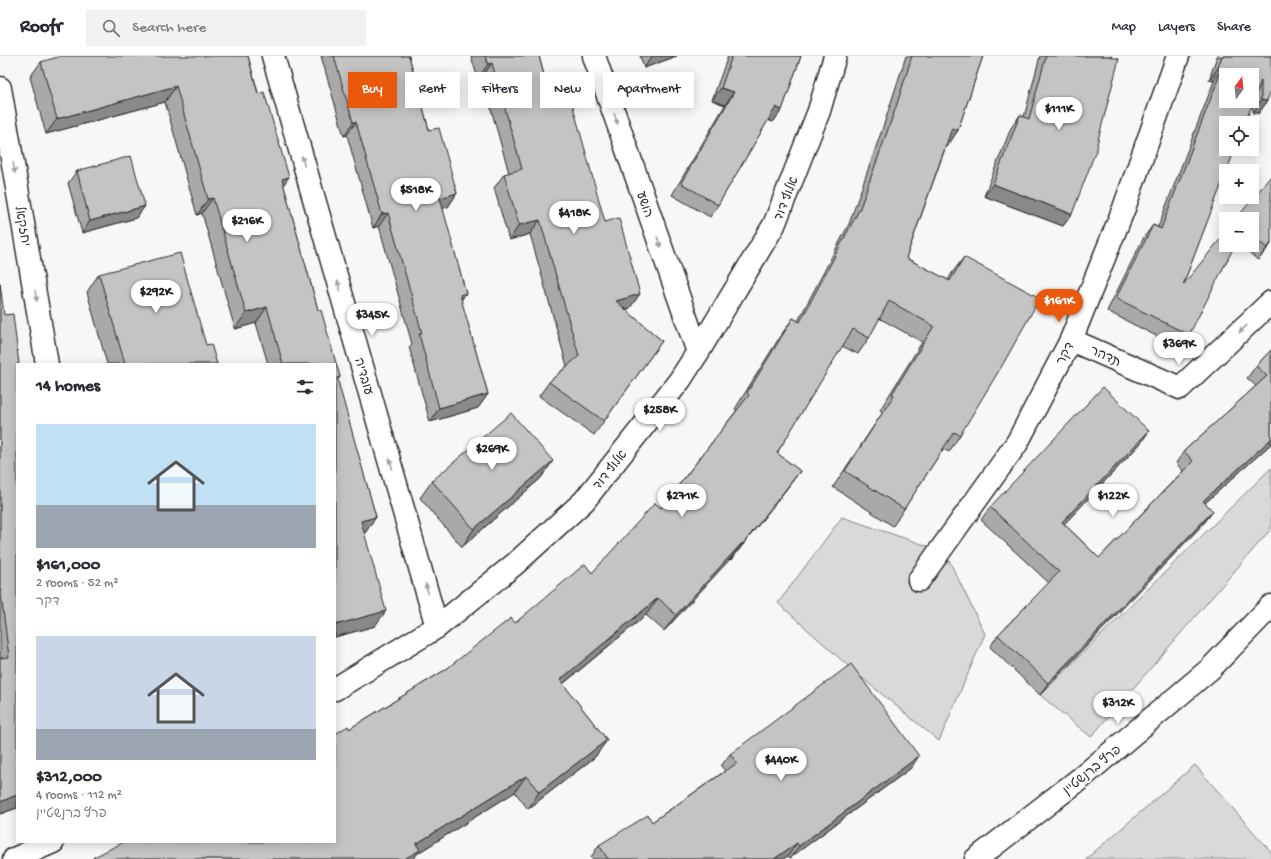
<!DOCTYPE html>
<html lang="en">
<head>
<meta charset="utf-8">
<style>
  body { margin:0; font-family:"Gochi Hand","Playpen Sans Hebrew",sans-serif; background:#f2f2f3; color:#2b2b33; height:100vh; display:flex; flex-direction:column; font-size:15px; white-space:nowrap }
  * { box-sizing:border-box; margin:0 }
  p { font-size:13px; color:#7c7c81 }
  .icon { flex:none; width:22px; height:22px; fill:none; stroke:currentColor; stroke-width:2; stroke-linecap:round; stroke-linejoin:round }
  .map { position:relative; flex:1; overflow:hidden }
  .side { position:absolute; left:16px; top:307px; width:320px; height:480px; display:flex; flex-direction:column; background:#fff; border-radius:0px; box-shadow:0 2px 10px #0003 }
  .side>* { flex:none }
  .top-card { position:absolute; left:348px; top:16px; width:380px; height:36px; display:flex; gap:8px }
  .needle { width:26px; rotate:15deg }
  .controls { position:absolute; left:1219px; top:12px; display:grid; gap:8px }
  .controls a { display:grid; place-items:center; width:40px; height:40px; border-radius:0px; background:#fff; box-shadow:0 2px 10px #0003; font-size:20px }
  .price { position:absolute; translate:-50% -34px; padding:0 9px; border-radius:14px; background:#fff; color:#222; font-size:13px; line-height:26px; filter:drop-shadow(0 1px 2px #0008) }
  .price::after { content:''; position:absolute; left:50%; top:24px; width:12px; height:9px; margin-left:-6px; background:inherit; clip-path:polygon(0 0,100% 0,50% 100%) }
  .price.active { background:#ea580c; color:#fff }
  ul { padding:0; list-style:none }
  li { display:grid; align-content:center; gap:8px; height:212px; padding:0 20px }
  li span { display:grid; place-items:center; height:124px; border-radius:0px; color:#555 }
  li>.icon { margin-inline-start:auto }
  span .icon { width:72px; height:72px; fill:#fffc; stroke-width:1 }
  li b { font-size:17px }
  h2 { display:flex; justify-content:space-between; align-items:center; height:48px; padding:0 20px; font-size:17px }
  .pill { padding:0 14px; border-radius:0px; background:#fff; box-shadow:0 2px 10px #0003; font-size:14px; line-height:36px }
  .pill.active { background:#ea580c; color:#fff }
  header { display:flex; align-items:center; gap:24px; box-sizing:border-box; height:56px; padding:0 20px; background:#fff; border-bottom:1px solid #e1e1e2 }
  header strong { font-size:19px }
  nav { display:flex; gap:22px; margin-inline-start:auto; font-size:14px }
  .search { width:280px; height:36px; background:#f2f2f3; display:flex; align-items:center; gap:10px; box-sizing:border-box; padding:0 14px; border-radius:0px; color:#7c7c81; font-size:15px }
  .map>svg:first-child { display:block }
  .green { fill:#d9d9d9; stroke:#828282 }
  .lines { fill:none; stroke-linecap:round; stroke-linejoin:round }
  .minor-casing { stroke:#2b2b2b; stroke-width:25 }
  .tertiary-casing { stroke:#2b2b2b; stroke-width:25 }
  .minor { stroke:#fff; stroke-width:22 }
  .tertiary { stroke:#fff; stroke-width:22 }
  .wall { fill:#a9a9a9; stroke:#2b2b2b }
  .shaded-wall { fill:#898989; stroke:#2b2b2b }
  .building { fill:#c4c4c4; stroke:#2b2b2b; fill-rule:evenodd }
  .oneway { fill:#a0a0a0 }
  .labels { text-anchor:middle; stroke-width:4; stroke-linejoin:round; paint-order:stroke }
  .street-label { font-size:13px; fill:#2b2b2b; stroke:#fff }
</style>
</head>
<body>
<header>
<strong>Roofr</strong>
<div class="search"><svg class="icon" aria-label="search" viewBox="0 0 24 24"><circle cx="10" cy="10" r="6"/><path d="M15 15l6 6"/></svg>Search here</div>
<nav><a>Map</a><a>Layers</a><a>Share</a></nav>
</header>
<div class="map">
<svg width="1271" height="803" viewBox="0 0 1271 803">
  <rect width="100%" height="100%" fill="#f7f7f7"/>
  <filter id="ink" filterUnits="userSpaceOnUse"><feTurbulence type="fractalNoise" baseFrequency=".025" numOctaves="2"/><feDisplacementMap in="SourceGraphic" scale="8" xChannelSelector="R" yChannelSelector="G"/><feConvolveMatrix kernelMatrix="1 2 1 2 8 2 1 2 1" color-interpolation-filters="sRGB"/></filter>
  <g filter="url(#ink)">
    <g class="green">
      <polygon points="1271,412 1271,473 1091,681 1040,639"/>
      <polygon points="842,461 945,496 985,578 939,685 856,617 778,547"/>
      <polygon points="1195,709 1271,796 1271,803 1086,803"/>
    </g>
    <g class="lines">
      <defs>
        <g id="minor">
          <polyline points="273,0 437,571"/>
          <polyline points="594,0 698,296"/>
          <polyline points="0,32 47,308"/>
          <polyline points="1071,284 1180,332 1271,246"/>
          <polyline points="919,524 1017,387 1071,284 1124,152 1178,0"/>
        </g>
        <g id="tertiary">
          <polyline points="335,633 437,571 515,508 584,445 680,324 698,296 774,169 819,55 835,0"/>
          <polyline points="14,803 53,786"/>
          <polyline points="976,803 1081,722 1210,613 1271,550"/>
        </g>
      </defs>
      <use href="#minor" class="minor-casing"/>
      <use href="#tertiary" class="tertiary-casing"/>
      <use href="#minor" class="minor"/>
      <use href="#tertiary" class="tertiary"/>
    </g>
    <g class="wall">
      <polygon points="248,0 318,254 340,321 337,325 376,461 365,477 364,477 375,570 335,581 335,308 268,308 256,267 235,273 202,157 197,159 165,46 46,78 30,21 41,6"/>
      <polygon points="321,0 409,0 429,74 457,137 448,151 442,152 466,237 461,244 488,338 478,352 430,366 409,291 412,288 379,170 373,172 347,79 344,80"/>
      <polygon points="471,0 539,0 545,23 605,166 630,252 626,254 662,285 594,379 539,340 549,326 567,310 530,178 509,184 494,132 504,118 509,117 482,21 478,23"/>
      <polygon points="640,0 677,0 644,12"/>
      <polygon points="728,0 801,0 782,54 773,66 768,64 718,149 710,161 672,139 725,49 712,44"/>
      <polygon points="906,0 983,0 958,74 947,91 946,90 906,202 948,224 952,217 964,201 960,379 949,396 943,393 904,453 893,470 833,431 883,356 880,354 922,286 879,262 869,282 858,298 842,290 777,397 800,415 788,431 731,504 730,503 664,575 646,559 563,628 607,684 595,701 528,753 515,736 418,797 413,803 92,803 94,801 335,786 349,673 445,614 515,567 592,517 661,452 737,354 735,353 781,279 793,262 798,265 849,168 884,68"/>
      <polygon points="1040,0 1111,0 1072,158 1063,170 984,140 1011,72 1020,59 1024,61"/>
      <polygon points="1217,0 1271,0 1267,45 1259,57 1253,57 1252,46 1183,229 1189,279 1180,292 1107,255 1144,181 1153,169 1158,171 1214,25 1209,24"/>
      <polygon points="77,115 145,150 136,162 82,177 68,127"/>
      <polygon points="1252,163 1271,188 1258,204 1239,189 1252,189"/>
      <polygon points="99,218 206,289 217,308 107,308 87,236"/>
      <polygon points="0,227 17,752 0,758"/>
      <polygon points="1271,294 1271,388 1205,447 1213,455 1204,467 1040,639 990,591 998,579 1049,527 981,464 990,451 1141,387 1064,468 1099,502 1183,415 1176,407 1184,395 1256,330 1247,322 1256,310"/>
      <polygon points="541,422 462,491 420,442 432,425"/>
      <polygon points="730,698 911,712 790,802 788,800 783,803 592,803 591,801 599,789 652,766 725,715 721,710"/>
    </g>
    <g class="shaded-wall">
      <polygon points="652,0 677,0 644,12"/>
      <polygon points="492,7 482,21 478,23 488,8"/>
      <polygon points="1218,12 1222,13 1214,25 1209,24"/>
      <polygon points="176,30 165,46 46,78 57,63"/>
      <polygon points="721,32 734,36 725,49 712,44"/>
      <polygon points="1261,44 1267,45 1259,57 1253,57"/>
      <polygon points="776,51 782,54 773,66 767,64"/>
      <polygon points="353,66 356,66 347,79 344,80"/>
      <polygon points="952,72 958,74 947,91 941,89"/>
      <polygon points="289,121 278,137 282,123"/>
      <polygon points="993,128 1072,158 1063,170 984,140"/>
      <polygon points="457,137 448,151 430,156 440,142"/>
      <polygon points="213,142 202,157 197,159 208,143"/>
      <polygon points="145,150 136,162 82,177 90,165"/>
      <polygon points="388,157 379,170 373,172 382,158"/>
      <polygon points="540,164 530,178 509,184 519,169"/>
      <polygon points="1271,187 1271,188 1258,204 1267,192"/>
      <polygon points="466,237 457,251 460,239"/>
      <polygon points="640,238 630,252 606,259 616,245"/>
      <polygon points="267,251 256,267 235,273 246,257"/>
      <polygon points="488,338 478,352 430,366 439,352"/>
      <polygon points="1149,375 1141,387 1054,479 1062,466"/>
      <polygon points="1271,383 1271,388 1194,457 1203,445"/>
      <polygon points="553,405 541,422 462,491 474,473"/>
      <polygon points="800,415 788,431 731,504 743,488"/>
      <polygon points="1213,455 1204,467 1040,639 1048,627"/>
      <polygon points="376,461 365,477 350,481 361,465"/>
      <polygon points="742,487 730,503 664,575 676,559"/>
      <polygon points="658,542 646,559 548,640 560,624"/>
      <polygon points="386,555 375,570 335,581 335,569"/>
      <polygon points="607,684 595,701 528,753 539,736"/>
      <polygon points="919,700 911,712 790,802 799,790"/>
      <polygon points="526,720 515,736 418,797 413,803 404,803 416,788"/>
      <polygon points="17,739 17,752 0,758 0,746"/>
      <polygon points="797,787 788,800 783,803 774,803"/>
    </g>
    <g class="building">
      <polygon points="61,0 248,0 258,38 264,36 289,121 282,123 318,254 321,254 340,321 337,322 376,461 361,465 386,555 335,569 335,308 283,308 267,251 246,257 213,142 208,143 176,30 57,63 41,6"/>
      <polygon points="334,0 409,0 429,74 439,72 457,137 440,142 466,237 460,239 488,338 439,352 419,278 422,277 388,157 382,158 356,66 353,66"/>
      <polygon points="485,0 539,0 545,23 564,18 605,166 619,162 640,238 616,245 662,285 604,365 549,326 579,300 540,164 519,169 504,118 522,113 492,7 488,8"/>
      <polygon points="732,0 801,0 782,54 776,51 718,149 681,127 734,36 721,32"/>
      <polygon points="912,0 983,0 958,74 952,72 906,202 950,225 964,201 1040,242 1003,308 960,379 954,376 904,453 845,415 894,339 892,338 934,270 889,245 869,282 853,273 777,397 800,415 743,488 742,487 676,559 658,542 560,624 607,684 539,736 526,720 416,788 420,794 404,803 95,803 94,801 124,786 335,786 335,678 348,670 349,673 445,614 511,562 515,567 585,508 592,517 655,447 661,452 749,339 747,337 793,262 800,266 860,152 896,51"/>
      <polygon points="1046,0 1111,0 1111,1 1119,3 1097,88 1098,89 1072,158 993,128 1020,59 1029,63"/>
      <path d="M1222,0H1271V33L1267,45L1261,44V25L1245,67H1226V93H1235L1183,229L1226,176V189H1235L1189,279L1116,242L1153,169L1161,173L1222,13L1218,12ZM1226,19H1252V45H1226Z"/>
      <polygon points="131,100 145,150 90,165 77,115"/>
      <polygon points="1271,120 1271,187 1267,192 1252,180 1252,163 1236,163"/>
      <polygon points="180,197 206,289 211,288 217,308 125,308 99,218"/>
      <polygon points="0,227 4,259 13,258 19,308 17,308 17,739 0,746 0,602 9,601 0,530"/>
      <polygon points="1271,294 1271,383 1203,445 1213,455 1048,627 998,579 1059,516 990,451 1103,331 1149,375 1062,466 1099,502 1193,405 1184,395 1267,320 1256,310"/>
      <polygon points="511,357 553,405 474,473 432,425"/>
      <polygon points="851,608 919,700 799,790 797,787 774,803 607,803 608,803 599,789 648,759 652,766 737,707 730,698"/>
    </g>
    <defs><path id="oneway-solid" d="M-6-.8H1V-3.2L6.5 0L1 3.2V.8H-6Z"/></defs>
    <g class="oneway">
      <use href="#oneway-solid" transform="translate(616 63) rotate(71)"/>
      <use href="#oneway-solid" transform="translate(303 105) rotate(-106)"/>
      <use href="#oneway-solid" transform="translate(14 112) rotate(80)"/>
      <use href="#oneway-solid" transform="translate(659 186) rotate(71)"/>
      <use href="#oneway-solid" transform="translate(339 230) rotate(-106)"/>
      <use href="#oneway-solid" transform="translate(36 240) rotate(80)"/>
      <use href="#oneway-solid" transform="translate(1243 273) rotate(137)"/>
      <use href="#oneway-solid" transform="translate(391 408) rotate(-106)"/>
      <use href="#oneway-solid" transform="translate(427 533) rotate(-106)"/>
    </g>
  </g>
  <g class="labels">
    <g class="street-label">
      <text transform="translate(785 142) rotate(-69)" y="5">אלוף דוד</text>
      <text transform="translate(646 148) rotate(71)" y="5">הושע</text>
      <text transform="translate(24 170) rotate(80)" y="5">יחזקאל</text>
      <text transform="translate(1064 297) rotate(-63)" y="5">דקר</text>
      <text transform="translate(1106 299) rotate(24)" y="5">תדהר</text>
      <text transform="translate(365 320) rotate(74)" y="5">עובדיה</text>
      <text transform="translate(609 413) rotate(-52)" y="5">אלוף דוד</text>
      <text transform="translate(1091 713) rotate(-39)" y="5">פרץ ברנשטיין</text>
    </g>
  </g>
</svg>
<div class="controls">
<a><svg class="needle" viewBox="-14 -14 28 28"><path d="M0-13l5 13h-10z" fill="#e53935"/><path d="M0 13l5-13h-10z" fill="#7c7c81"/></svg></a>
<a><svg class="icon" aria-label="locate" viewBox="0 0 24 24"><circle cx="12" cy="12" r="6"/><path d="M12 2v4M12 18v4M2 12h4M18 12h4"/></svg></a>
<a>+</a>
<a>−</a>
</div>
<b class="price" style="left:1059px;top:75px">$111K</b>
<b class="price" style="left:416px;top:156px">$518K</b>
<b class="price" style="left:574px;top:179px">$418K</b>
<b class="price" style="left:247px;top:187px">$216K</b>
<b class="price" style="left:156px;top:258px">$292K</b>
<b class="price active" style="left:1059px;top:267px">$161K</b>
<b class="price" style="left:372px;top:281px">$345K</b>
<b class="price" style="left:1179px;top:310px">$369K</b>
<b class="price" style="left:660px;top:376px">$258K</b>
<b class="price" style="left:492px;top:415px">$269K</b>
<b class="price" style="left:682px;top:462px">$271K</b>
<b class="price" style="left:1113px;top:462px">$122K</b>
<b class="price" style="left:1118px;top:669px">$312K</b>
<b class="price" style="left:781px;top:726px">$440K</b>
<div class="top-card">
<a class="pill active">Buy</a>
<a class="pill">Rent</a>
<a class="pill">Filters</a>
<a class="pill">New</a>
<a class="pill">Apartment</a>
</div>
<section class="side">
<h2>14 homes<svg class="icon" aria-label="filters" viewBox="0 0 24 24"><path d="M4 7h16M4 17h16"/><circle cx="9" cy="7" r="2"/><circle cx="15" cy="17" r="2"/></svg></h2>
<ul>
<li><span style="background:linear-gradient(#bfe0f5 65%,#9aa5b1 0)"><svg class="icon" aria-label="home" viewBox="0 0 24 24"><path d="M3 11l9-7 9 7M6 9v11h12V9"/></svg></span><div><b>$161,000</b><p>2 rooms · 52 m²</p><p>דקר</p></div></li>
<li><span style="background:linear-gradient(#c9d6e8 75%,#9aa5b1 0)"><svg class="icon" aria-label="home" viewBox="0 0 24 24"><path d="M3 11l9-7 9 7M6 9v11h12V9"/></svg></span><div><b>$312,000</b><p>4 rooms · 112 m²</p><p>פרץ ברנשטיין</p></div></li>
</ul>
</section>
</div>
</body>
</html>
